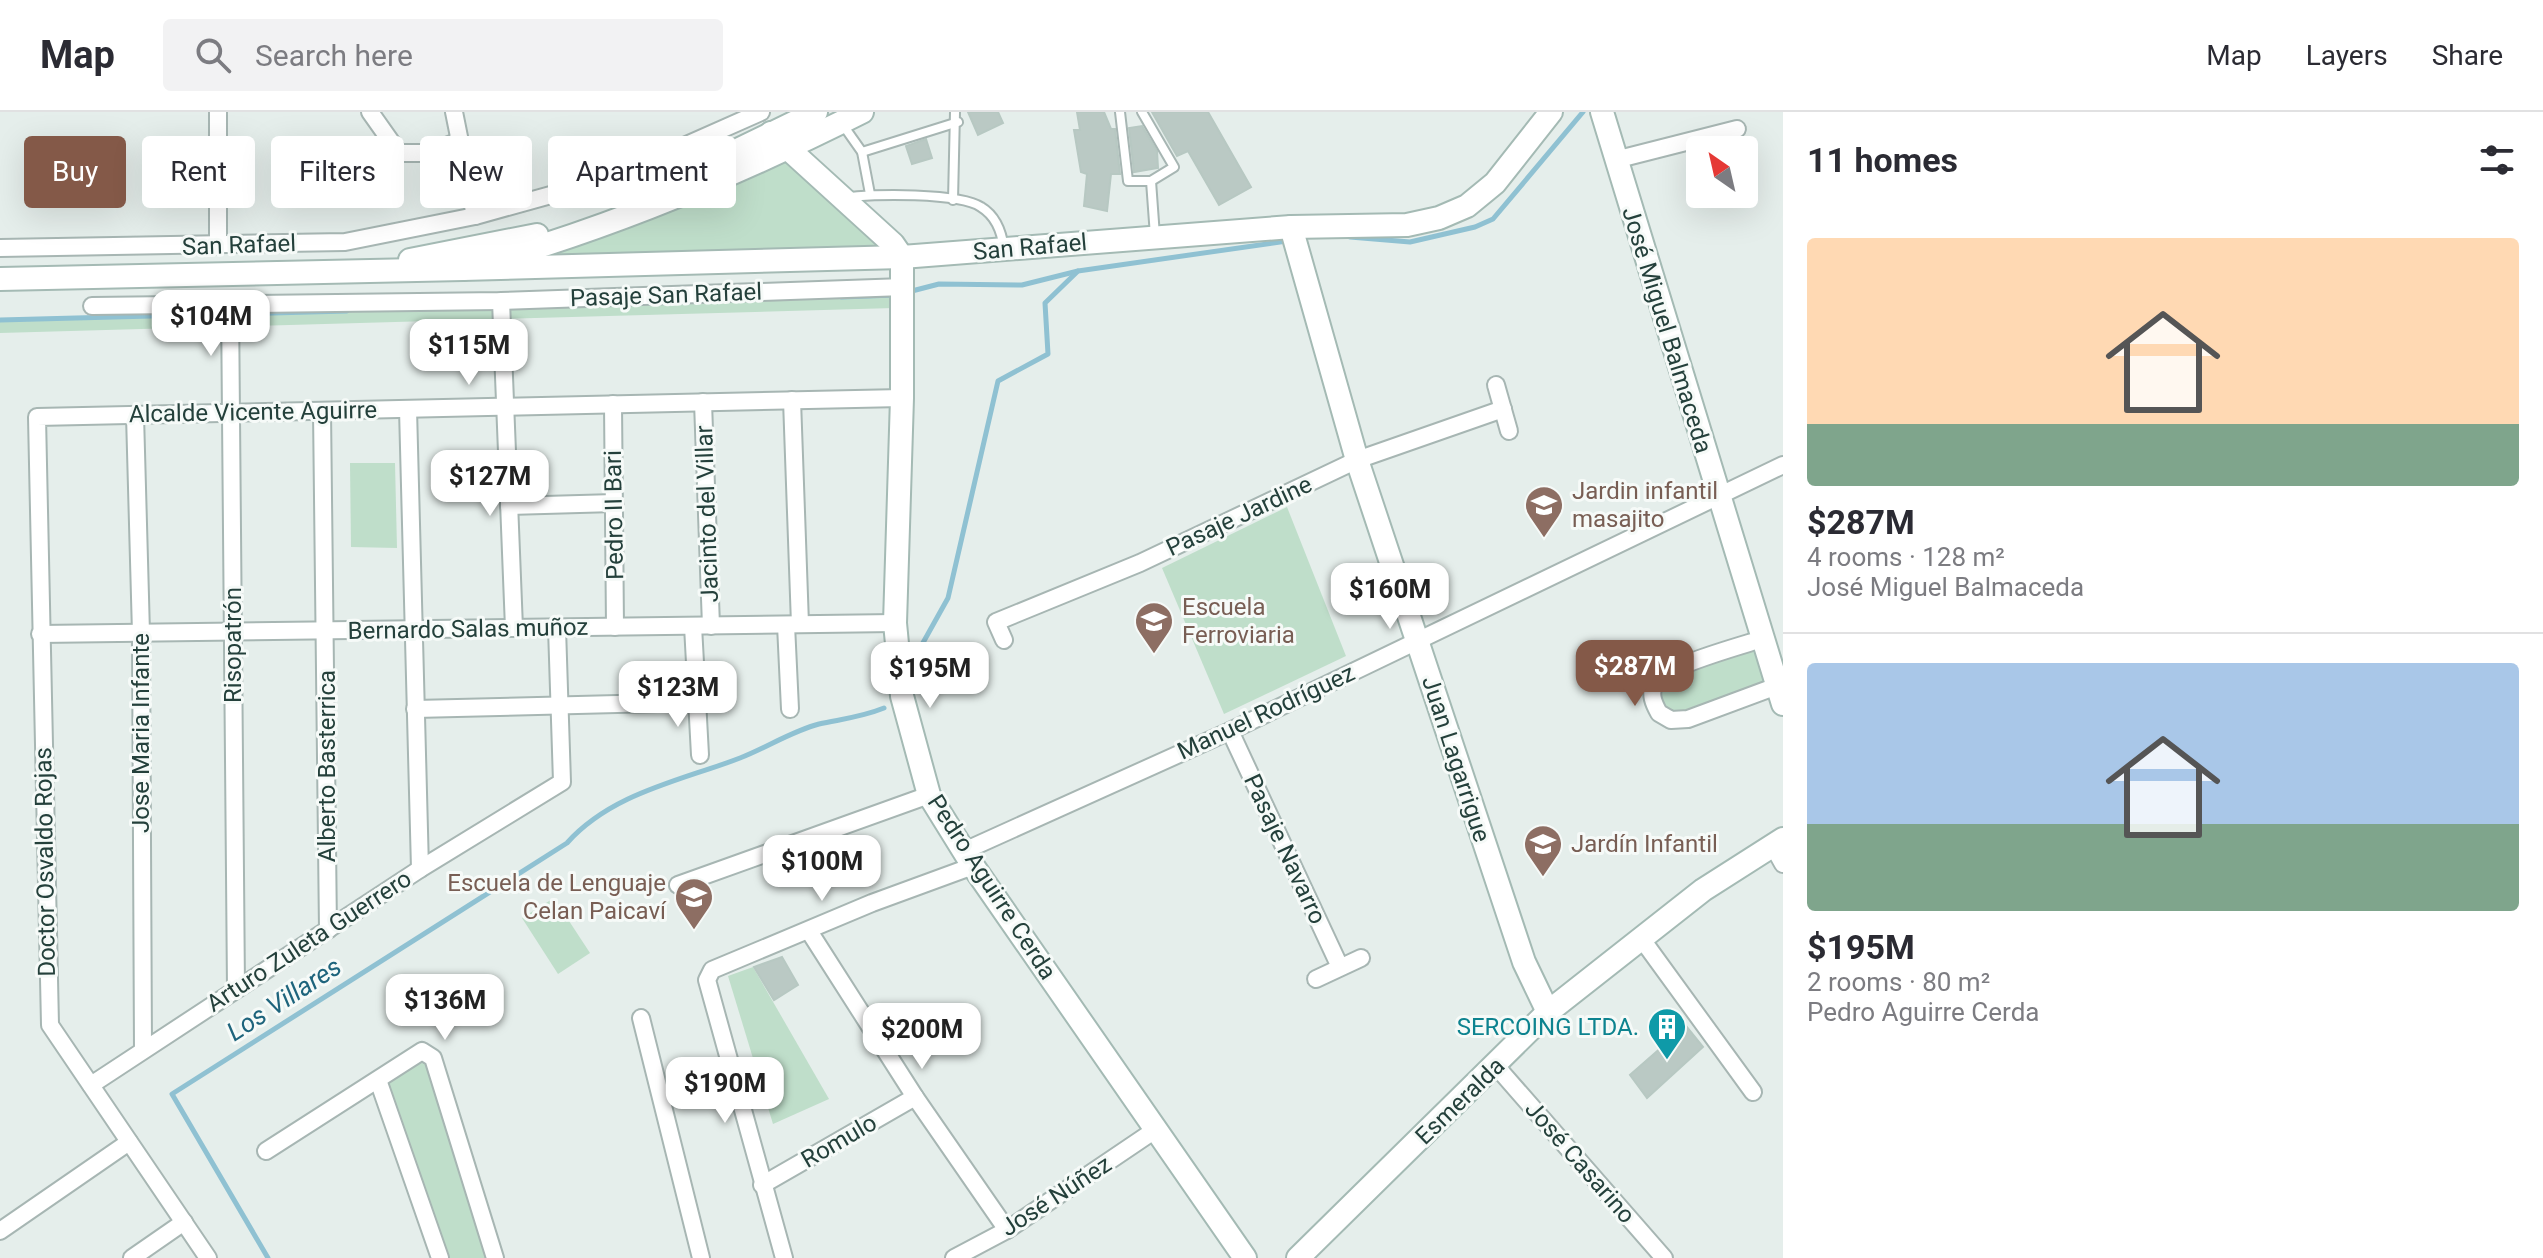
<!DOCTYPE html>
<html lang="en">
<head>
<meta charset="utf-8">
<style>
  body { margin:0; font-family:Roboto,sans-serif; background:#f2f2f3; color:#2b2b33; height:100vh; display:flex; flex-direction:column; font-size:30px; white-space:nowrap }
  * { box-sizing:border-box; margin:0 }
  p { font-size:26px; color:#7c7c81 }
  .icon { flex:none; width:44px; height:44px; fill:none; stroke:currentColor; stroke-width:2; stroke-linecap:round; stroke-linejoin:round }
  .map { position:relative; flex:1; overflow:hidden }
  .drawer { display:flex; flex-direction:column; background:#fff; width:760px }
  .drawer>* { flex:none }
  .hud { position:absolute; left:24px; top:24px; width:760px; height:72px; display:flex; gap:16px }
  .needle { width:52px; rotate:326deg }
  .fabs { position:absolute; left:1686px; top:24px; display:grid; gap:16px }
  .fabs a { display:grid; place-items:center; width:72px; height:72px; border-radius:8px; background:#fff; box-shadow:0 8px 32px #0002; font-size:40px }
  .price { position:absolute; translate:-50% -68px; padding:0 18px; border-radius:16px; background:#fff; color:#222; font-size:26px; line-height:52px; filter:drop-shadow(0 2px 4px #0008) }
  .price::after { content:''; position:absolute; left:50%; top:48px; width:24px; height:18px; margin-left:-12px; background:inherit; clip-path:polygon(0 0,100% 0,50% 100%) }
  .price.on { background:#845948; color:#fff }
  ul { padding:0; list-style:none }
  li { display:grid; align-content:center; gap:16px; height:424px; padding:0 24px }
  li+li { border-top:2px solid #e1e1e2 }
  li span { display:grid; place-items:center; height:248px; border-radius:8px; color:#555 }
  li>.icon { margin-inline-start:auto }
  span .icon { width:144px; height:144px; fill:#fffc; stroke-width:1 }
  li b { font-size:34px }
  h2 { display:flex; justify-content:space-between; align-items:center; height:96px; padding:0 24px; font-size:34px }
  .pill { padding:0 28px; border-radius:8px; background:#fff; box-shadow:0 8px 32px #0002; font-size:28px; line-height:72px }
  .pill.on { background:#845948; color:#fff }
  header { display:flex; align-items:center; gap:48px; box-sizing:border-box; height:112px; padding:0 40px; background:#fff; border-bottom:2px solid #e1e1e2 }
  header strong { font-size:38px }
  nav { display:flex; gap:44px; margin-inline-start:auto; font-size:28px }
  .search { width:560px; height:72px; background:#f2f2f3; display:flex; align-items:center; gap:20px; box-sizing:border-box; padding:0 28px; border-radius:8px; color:#7c7c81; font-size:30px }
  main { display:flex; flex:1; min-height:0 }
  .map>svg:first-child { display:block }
  .green { fill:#bfdeca }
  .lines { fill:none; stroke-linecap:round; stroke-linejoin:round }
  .stream { stroke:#8fc1d2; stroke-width:5 }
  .building { fill:#bac9c4; stroke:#b7c8c2; stroke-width:2 }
  .lane-casing { stroke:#a7b6b3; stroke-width:12 }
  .street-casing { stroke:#a7b6b3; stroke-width:20 }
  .secondary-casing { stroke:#a4bab4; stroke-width:26 }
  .lane { stroke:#fff; stroke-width:8 }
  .street { stroke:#fff; stroke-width:16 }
  .secondary { stroke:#fff; stroke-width:22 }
  .labels { text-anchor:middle; stroke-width:6; stroke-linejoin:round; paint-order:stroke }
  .street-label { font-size:24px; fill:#24403b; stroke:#f6faf8 }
  .education-label { font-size:24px; fill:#785e54; stroke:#f6faf8; text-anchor:start }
  .culture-label { font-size:24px; fill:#0d838f; stroke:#f6faf8; text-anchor:end }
  .water-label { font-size:26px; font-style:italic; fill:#1e647c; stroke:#f6faf8 }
</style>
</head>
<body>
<header>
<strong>Map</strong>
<div class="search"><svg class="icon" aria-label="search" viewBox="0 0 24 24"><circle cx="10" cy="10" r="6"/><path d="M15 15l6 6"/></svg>Search here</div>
<nav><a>Map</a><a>Layers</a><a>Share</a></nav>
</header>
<main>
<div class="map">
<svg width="1783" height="1146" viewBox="0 0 1783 1146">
  <rect width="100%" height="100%" fill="#e5eeeb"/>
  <g class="green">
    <polygon points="786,46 888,136 539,149 682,93"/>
    <polygon points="893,184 894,196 0,221 0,208"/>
    <polygon points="350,351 395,351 397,436 351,435"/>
    <polygon points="1287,395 1346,544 1224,602 1162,456"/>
    <polygon points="1763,530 1773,572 1688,603 1661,598 1660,571 1668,565"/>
    <polygon points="554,786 590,841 558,862 522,806"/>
    <polygon points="753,855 829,987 773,1012 728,864"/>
    <polygon points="419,948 427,950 487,1146 442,1146 385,970"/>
  </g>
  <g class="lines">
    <g class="stream">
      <polyline points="1350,125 1410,130 1475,115 1493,107 1583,0"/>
      <polyline points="908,180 939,172 1022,173 1078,159"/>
      <polyline points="841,185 895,183"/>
      <polyline points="0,208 347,199"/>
      <polyline points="910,554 948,486 998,269 1048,242 1045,191 1078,159 1287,129"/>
      <path d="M268,1146L172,982L567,731C612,681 680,669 740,646C766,636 792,619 819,612C842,607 862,605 884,596"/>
    </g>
  </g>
  <g class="building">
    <polygon points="968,0 998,0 1003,11 978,23"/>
    <polygon points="1077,0 1104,0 1111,17 1115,17 1120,62 1111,62 1107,99 1084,94 1087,62 1081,60 1074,18 1080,18"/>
    <polygon points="1152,0 1208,0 1251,75 1219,93 1188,39 1177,44"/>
    <polygon points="1142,14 1157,39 1158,56 1134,60 1129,16"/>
    <polygon points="926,27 932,46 912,52 906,34"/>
    <polygon points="782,845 798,873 774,888 754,855"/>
    <polygon points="1686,914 1703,935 1647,986 1630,963"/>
  </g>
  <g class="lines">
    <defs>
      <g id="lane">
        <polyline points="1120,0 1128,69 1151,69 1174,55 1142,0"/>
        <polyline points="843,13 862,40 870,82"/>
        <polyline points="862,40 958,10"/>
        <polyline points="1151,69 1155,124"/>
        <path d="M846,86C870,81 961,81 981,95C996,104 1002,121 1004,137"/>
        <polyline points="953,88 955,0"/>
      </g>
      <g id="street">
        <polyline points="218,0 218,134"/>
        <polyline points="370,0 399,41 428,41 459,29"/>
        <polyline points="454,0 475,104"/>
        <polyline points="1615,48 1737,17"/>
        <polyline points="0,136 345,130 475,104 612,66 761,0"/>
        <polyline points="501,189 514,516"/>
        <polyline points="230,190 236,876"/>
        <polyline points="92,194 501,189 904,175"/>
        <polyline points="1496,273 1509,319"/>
        <polyline points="792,288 800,512"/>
        <polyline points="703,290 711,514"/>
        <polyline points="613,292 615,515"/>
        <polyline points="408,297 420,757"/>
        <polyline points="322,299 328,818"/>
        <polyline points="135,303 141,521 143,938"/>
        <polyline points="509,394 615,391"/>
        <polyline points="786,513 790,597"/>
        <polyline points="693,514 700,643"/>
        <polyline points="40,522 895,511"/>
        <path d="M1765,526C1744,533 1664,554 1655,571C1649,582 1654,592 1659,601L1671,608L1688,607L1777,574"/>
        <polyline points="1004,528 996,510 1140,451 1357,348 1503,297"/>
        <polyline points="415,597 697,590"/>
        <polyline points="1230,619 1340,855"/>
        <polyline points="1773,734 1783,752"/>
        <polyline points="964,739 1230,619 1783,353"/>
        <polyline points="678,773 929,683"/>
        <polyline points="809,819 915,985 1007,1118"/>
        <polyline points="1641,826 1753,980"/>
        <polyline points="1316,867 1361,846"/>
        <polyline points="641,906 701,1146"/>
        <polyline points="1496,954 1664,1146"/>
        <polyline points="378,968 440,1146"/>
        <polyline points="91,973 420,757 562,670 557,516"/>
        <polyline points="266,1039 422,939 433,946 495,1146"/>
        <polyline points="762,1073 915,985"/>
        <polyline points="0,1119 129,1030"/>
        <polyline points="132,1146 184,1110"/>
        <polyline points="208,1146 50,913 37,305 902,286"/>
        <polyline points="784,1146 707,868 712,858 872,791 973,754"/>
        <polyline points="954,1146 1007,1118 1155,1018"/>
      </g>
      <g id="secondary">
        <polyline points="1602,0 1783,592"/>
        <polyline points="771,21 893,132 902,145 902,286 895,511 902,584 929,683 973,754 1245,1146"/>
        <polyline points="684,64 816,0"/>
        <polyline points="1291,115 1357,348 1524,850 1548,900"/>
        <polyline points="410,148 537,123"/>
        <polyline points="463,157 902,145 1291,115 1407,113 1439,106 1467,94 1495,71 1551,0"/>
        <path d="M0,167L463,157C601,120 735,64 862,0"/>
        <polyline points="1298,1146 1548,900 1703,778 1783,727"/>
      </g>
    </defs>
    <use href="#lane" class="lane-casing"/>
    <use href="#street" class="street-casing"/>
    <use href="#secondary" class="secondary-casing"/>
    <use href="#lane" class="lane"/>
    <use href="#street" class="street"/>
    <use href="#secondary" class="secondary"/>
  </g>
  <defs>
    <symbol id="school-pin" viewBox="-11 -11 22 30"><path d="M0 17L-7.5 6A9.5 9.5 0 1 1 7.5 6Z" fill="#8d6e63" stroke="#f6faf8"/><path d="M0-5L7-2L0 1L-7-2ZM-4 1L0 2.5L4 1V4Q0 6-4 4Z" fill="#fff"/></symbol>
    <symbol id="building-pin" viewBox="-11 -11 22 30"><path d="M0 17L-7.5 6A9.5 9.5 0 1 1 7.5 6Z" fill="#0f9aa8" stroke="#f6faf8"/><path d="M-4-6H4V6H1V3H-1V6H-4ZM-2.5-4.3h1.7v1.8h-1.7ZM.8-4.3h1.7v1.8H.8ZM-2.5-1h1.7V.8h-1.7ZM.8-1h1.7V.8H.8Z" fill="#fff"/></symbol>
  </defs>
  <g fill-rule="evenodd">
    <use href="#school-pin" x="1522" y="371" width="44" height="60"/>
    <use href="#school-pin" x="1132" y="487" width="44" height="60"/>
    <use href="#school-pin" x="1521" y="710" width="44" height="60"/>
    <use href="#school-pin" x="672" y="763" width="44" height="60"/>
    <use href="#building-pin" x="1645" y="893" width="44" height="60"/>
  </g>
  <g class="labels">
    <g class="street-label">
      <text transform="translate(239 133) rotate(-2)" y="8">San Rafael</text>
      <text transform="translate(1030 135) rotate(-5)" y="8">San Rafael</text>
      <text transform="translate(666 183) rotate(-2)" y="8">Pasaje San Rafael</text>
      <text transform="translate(1667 218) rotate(73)" y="8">José Miguel Balmaceda</text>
      <text transform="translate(253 300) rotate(-1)" y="8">Alcalde Vicente Aguirre</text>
      <text transform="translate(707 402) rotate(-92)" y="8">Jacinto del Villar</text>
      <text transform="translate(614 403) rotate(-91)" y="8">Pedro II Bari</text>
      <text transform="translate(1239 404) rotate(-25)" y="8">Pasaje Jardine</text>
      <text transform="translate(468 517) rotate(-1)" y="8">Bernardo Salas muñoz</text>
      <text transform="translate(233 533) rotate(-90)" y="8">Risopatrón</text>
      <text transform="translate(1266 600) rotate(-25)" y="8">Manuel Rodríguez</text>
      <text transform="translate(141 621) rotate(-90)" y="8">Jose Maria Infante</text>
      <text transform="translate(1456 647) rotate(72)" y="8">Juan Lagarrigue</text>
      <text transform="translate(327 654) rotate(-90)" y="8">Alberto Basterrica</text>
      <text transform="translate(1285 737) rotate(65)" y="8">Pasaje Navarro</text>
      <text transform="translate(45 750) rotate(-91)" y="8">Doctor Osvaldo Rojas</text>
      <text transform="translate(992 775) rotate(57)" y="8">Pedro Aguirre Cerda</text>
      <text transform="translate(309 829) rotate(-33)" y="8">Arturo Zuleta Guerrero</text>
      <text transform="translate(1460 989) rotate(-44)" y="8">Esmeralda</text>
      <text transform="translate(839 1029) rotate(-30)" y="8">Romulo</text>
      <text transform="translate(1580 1050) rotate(49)" y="8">José Casarino</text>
      <text transform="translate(1056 1084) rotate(-33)" y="8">José Núñez</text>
    </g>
    <g class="education-label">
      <text x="1572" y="387">Jardin infantil<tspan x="1572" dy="28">masajito</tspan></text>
      <text x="1182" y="503">Escuela<tspan x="1182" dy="28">Ferroviaria</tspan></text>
      <text x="1571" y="740">Jardín Infantil</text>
      <text x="666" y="779" text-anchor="end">Escuela de Lenguaje<tspan x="666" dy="28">Celan Paicaví</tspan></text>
    </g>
    <g class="culture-label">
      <text x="1639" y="923">SERCOING LTDA.</text>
    </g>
    <g class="water-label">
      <text transform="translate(284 887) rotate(-33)" y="9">Los Villares</text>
    </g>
  </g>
</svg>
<div class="fabs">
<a><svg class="needle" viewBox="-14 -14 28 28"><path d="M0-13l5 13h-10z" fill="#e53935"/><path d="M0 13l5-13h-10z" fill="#7c7c81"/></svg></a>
</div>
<b class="price" style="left:211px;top:246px">$104M</b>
<b class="price" style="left:469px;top:275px">$115M</b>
<b class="price" style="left:490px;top:406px">$127M</b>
<b class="price" style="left:1390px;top:519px">$160M</b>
<b class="price on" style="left:1635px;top:596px">$287M</b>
<b class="price" style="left:930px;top:598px">$195M</b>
<b class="price" style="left:678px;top:617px">$123M</b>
<b class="price" style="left:822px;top:791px">$100M</b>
<b class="price" style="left:445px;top:930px">$136M</b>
<b class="price" style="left:922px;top:959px">$200M</b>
<b class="price" style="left:725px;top:1013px">$190M</b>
<div class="hud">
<a class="pill on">Buy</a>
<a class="pill">Rent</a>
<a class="pill">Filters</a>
<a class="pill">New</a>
<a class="pill">Apartment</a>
</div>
</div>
<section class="drawer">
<h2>11 homes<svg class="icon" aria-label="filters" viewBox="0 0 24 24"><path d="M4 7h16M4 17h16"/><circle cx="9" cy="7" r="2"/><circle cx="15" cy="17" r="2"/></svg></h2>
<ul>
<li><span style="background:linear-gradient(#ffd9b3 75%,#7fa58c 0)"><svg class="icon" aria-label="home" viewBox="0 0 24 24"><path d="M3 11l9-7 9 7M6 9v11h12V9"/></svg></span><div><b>$287M</b><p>4 rooms · 128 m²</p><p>José Miguel Balmaceda</p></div></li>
<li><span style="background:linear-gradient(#a9c7e8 65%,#7fa58c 0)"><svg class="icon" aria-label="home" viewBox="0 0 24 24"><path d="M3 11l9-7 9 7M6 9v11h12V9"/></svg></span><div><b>$195M</b><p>2 rooms · 80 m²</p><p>Pedro Aguirre Cerda</p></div></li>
</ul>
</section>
</main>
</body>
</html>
